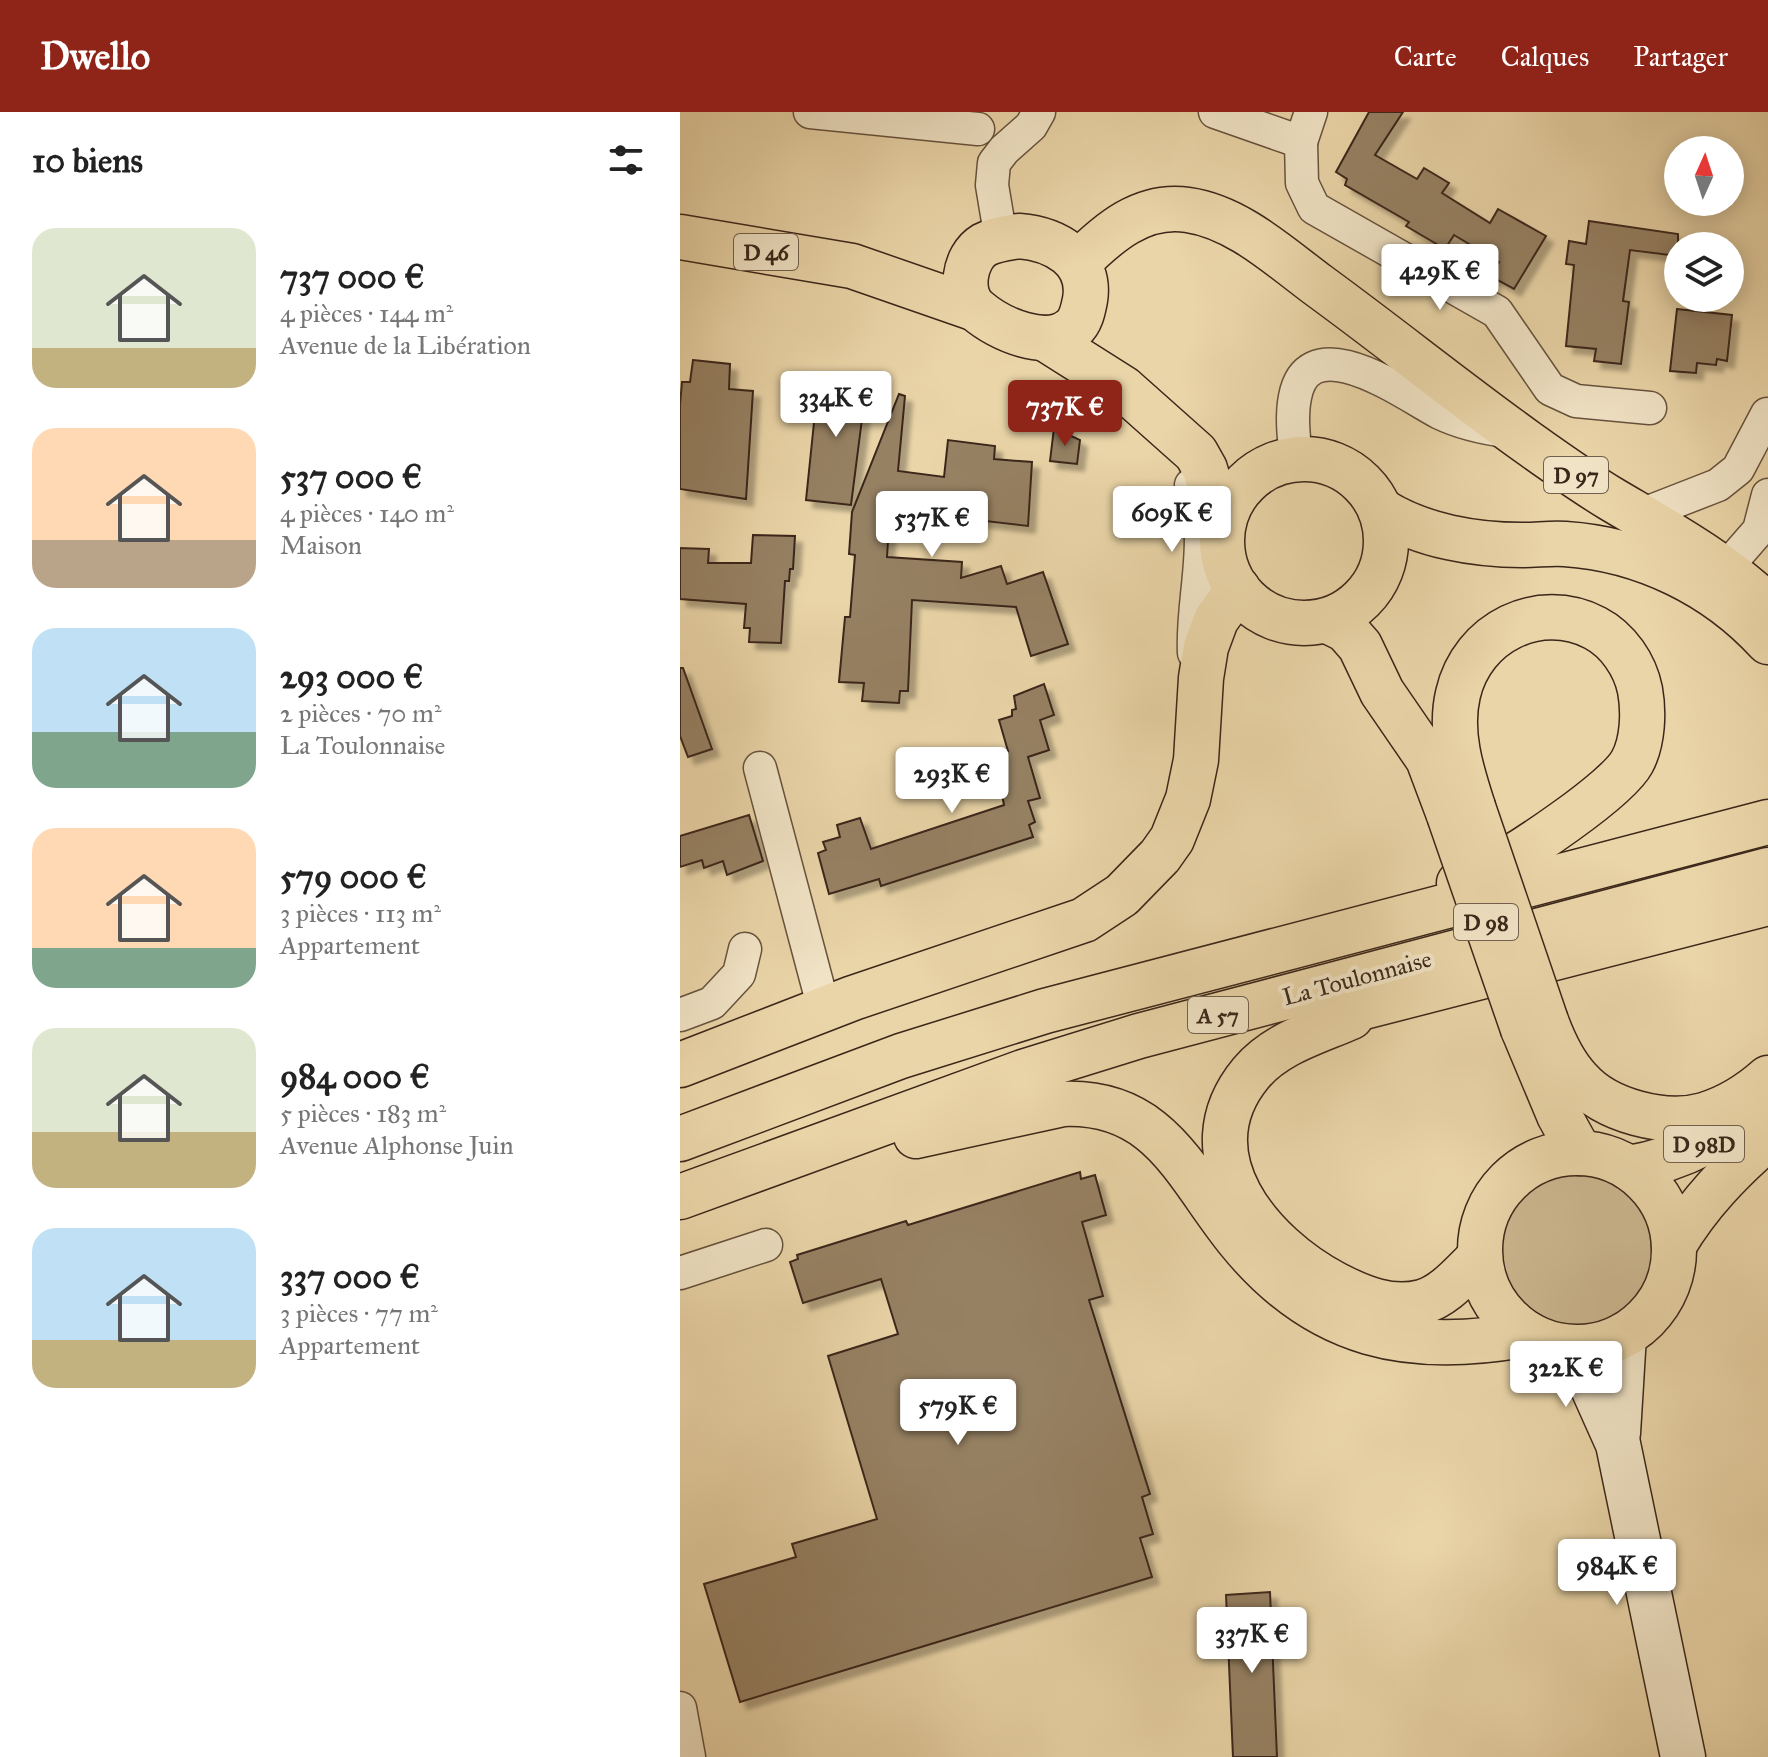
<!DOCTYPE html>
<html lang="fr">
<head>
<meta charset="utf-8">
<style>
  body { margin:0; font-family:"IM FELL Great Primer",serif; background:#f2f2f2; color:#222; height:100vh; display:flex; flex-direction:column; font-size:30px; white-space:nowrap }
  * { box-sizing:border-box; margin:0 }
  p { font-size:26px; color:#767676 }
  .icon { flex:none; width:44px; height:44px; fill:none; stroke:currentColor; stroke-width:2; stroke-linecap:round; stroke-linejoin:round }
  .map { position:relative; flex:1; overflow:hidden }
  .drawer { display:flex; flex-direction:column; background:#fff; width:680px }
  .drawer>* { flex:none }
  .needle { width:52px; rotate:3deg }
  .buttons { position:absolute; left:984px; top:24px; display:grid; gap:16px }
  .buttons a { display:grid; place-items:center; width:80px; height:80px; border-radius:50%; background:#fff; box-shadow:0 4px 20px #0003; font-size:40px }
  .price { position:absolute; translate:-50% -68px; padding:0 18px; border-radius:8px; background:#fff; color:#222; font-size:26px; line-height:52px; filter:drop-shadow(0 2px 4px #0008) }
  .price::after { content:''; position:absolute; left:50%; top:48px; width:24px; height:18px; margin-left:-12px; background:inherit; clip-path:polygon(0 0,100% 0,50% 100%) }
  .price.active { background:#8f2418; color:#fff }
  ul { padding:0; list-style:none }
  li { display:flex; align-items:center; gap:24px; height:200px; padding:0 32px }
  li span { display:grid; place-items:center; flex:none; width:224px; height:160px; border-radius:24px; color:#555 }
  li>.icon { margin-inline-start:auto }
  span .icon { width:96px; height:96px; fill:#fffc; stroke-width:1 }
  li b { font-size:34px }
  h2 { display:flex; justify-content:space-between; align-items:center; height:96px; padding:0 32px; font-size:34px }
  header { display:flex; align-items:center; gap:48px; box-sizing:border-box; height:112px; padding:0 40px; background:#8f2418; color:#fff }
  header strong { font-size:38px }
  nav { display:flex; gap:44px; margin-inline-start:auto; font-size:28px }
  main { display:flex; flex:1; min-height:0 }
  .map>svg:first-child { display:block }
  .green { fill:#ccb790; stroke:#846f55; stroke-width:2 }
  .building { fill:#968164; stroke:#3b271a; stroke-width:2; filter:url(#shadow) }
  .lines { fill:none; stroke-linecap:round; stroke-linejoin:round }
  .minor-casing { stroke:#67523e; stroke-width:35 }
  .secondary-casing { stroke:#3b271a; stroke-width:47 }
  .primary-casing { stroke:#3b271a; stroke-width:47 }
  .motorway-casing { stroke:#3b271a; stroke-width:47 }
  .minor { stroke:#f1e4c6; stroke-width:32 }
  .secondary { stroke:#f1e4c6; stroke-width:44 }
  .primary { stroke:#ead5a8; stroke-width:44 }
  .motorway { stroke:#ead5a8; stroke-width:44 }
  .primary-bridge-casing { stroke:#3b271a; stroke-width:47; stroke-linecap:butt }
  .motorway-bridge-casing { stroke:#3b271a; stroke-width:47; stroke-linecap:butt }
  .primary-bridge { stroke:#ead5a8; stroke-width:44 }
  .motorway-bridge { stroke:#ead5a8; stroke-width:44 }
  .labels { text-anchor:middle; stroke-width:8; stroke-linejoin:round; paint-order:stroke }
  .shield { fill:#f1e4c6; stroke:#72604e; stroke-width:2 }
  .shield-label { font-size:22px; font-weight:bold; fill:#3b271a }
  .street-label { font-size:24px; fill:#3b271a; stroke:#f1e4c6 }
</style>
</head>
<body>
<header>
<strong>Dwello</strong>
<nav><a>Carte</a><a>Calques</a><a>Partager</a></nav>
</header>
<main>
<section class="drawer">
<h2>10 biens<svg class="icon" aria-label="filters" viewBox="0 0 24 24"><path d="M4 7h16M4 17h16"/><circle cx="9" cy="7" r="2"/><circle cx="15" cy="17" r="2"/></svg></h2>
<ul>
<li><span style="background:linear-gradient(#dfe7d0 75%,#c2b280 0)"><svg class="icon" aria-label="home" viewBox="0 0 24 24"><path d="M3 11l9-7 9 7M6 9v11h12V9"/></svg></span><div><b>737 000 €</b><p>4 pièces · 144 m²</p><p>Avenue de la Libération</p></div></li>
<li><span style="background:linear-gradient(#ffd9b3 70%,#b9a48a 0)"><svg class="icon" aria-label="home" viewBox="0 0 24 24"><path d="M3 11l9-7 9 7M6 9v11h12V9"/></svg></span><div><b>537 000 €</b><p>4 pièces · 140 m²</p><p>Maison</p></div></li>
<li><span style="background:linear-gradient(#bfe0f5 65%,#7fa58c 0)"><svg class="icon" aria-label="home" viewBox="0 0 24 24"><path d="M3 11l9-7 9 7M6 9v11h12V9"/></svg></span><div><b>293 000 €</b><p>2 pièces · 70 m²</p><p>La Toulonnaise</p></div></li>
<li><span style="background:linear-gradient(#ffd9b3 75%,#7fa58c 0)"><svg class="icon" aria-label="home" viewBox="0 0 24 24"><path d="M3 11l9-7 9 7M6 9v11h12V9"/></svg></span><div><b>579 000 €</b><p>3 pièces · 113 m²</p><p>Appartement</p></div></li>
<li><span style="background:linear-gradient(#dfe7d0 65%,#c2b280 0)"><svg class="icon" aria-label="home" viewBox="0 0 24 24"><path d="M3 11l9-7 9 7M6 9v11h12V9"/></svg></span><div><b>984 000 €</b><p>5 pièces · 183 m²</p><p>Avenue Alphonse Juin</p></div></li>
<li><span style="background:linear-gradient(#bfe0f5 70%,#c2b280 0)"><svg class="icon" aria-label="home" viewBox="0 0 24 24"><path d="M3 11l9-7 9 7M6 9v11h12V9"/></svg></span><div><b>337 000 €</b><p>3 pièces · 77 m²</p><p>Appartement</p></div></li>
</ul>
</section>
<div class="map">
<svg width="1088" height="1645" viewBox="0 0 1088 1645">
  <defs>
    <filter id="shadow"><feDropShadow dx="7" dy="7" stdDeviation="2" flood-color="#0004"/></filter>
  </defs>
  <rect width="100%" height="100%" fill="#ead5a8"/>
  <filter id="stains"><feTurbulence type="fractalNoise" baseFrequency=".0025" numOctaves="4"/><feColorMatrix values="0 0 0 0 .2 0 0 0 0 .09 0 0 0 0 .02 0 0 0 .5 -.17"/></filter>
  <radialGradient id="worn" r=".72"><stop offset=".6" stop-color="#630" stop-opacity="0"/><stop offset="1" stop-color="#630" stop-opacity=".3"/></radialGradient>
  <circle class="green" cx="897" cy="1137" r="76"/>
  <g class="building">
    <polygon points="689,0 723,0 695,43 737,67 744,56 769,71 762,81 810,111 818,97 866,124 834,177 810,164 819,150 774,123 765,137 726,114 729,110 665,73 667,67 656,60"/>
    <polygon points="909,109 998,122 998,144 950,138 943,189 949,190 941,252 914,249 916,237 886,234 894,153 886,152 889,129 906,132"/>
    <polygon points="997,197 1052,203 1047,249 1037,247 1036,253 1017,251 1016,261 990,259"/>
    <polygon points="13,248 50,252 49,277 73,279 66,387 0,377 0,293 2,270 10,270"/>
    <polygon points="139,262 187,268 171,393 126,388"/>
    <polygon points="219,282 225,284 218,359 264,365 268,328 315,334 314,347 352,350 348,414 210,398 207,445 282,450 281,466 321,454 327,472 363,460 388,532 351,544 336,495 232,488 228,579 220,579 219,591 182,589 184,571 159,570 165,505 170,505 175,443 169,442 172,400"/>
    <polygon points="374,316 400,328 397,352 370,349"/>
    <polygon points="73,423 115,424 113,457 110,457 109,469 105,469 101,531 69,530 70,516 64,516 66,492 0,487 0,436 29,437 28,451 71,451"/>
    <polygon points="0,556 3,556 32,637 8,645 0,624"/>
    <polygon points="364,572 374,603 360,608 369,638 348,645 360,686 348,689 355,710 349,713 353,725 201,774 199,767 149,782 138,741 146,738 143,730 160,725 157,713 180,706 191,737 324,693 314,643 328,639 319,608 332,604 332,598 336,597 334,584"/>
    <polygon points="69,703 83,749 47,763 43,749 24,756 22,748 0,755 0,724"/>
    <polygon points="400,1060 401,1067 415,1063 426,1103 402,1110 423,1184 409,1188 470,1382 462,1385 473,1422 460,1426 472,1465 60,1590 24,1472 116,1445 112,1432 197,1407 148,1244 218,1222 201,1167 123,1191 110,1150 118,1147 117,1143 226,1109 228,1113"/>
    <polygon points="590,1480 597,1645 553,1645 546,1483"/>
  </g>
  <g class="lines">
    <defs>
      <g id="minor">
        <polyline points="130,0 298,17"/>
        <polyline points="535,0 621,30 631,0"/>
        <polyline points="621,30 622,71 634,96 817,200 870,277 896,289 970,296"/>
        <polyline points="321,127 312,73 314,51 324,38 351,14 359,0"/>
        <path d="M616,347C614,327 611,305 615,285C629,211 727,284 760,301C781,311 803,316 826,319"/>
        <path d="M511,373C533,427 511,486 514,541"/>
        <polyline points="961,403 1038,373 1058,357 1087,302"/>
        <polyline points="1045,457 1079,418 1088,383"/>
        <polyline points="80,656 144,897"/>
        <polyline points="0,903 32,891 59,862 65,837"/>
        <polyline points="0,1161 86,1133"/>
        <polyline points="0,1596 9,1645"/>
      </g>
      <g id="secondary">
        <polyline points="887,1235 908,1265 938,1332 1003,1645"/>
        <polyline points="938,1321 944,1223"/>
      </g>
      <g id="primary">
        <path d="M339,124C375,127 412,147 405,188C403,198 401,209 393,216C368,239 319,217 297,198C278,183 284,145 304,133C315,127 327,126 339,124Z"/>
        <polyline points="0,125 172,154 293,196"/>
        <path d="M398,151C428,121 462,91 508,98C557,105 599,144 638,173C708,224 776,279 847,330C875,350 903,370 933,388C987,420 1042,450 1088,494"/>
        <polyline points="364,226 443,276 516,341 525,357 542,415"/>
        <circle cx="624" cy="429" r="82"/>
        <polyline points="648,509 666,518 680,534 702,580 748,647 769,703"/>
        <polyline points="843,917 879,1003 900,1041"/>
        <polyline points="0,953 173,886 404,808 442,783 480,744 492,727 508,687 516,648 521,566 526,535 536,508 558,477"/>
        <circle cx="897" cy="1138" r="97"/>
        <path d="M949,1056C1004,1047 1047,1022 1088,986"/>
        <path d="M994,1133C1019,1091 1051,1058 1088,1026"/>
      </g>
      <g id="motorway">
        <path d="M702,399C742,424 795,433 842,433C857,433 871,431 885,432C962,437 1036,473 1088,530"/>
        <path d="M779,771C788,767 798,764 807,759C839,743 937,678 952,650C963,630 964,600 960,578C955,553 938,528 915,516C859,487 792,520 778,582C769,620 781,658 793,695"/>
        <path d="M671,905C637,920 596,931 571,961C503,1043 581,1133 655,1172C682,1186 711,1198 742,1190C765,1184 783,1161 800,1145"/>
        <polyline points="637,907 1088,791"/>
        <path d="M866,909C874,931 883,951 899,968C926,999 985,1014 1024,1003C1047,996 1070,982 1088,966"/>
        <path d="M236,1024L383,992C481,988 506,1064 559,1129C638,1226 730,1244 848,1222"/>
        <polyline points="0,1027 221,944 365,899 1088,710"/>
        <polyline points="0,1085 343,960 459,924 1088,758"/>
      </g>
    </defs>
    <use href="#minor" class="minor-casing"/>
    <use href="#secondary" class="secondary-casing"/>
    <use href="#primary" class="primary-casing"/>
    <use href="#motorway" class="motorway-casing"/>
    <use href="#minor" class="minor"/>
    <use href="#secondary" class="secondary"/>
    <use href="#primary" class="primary"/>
    <use href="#motorway" class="motorway"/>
    <defs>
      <polyline id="primary-bridge" points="769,703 843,917"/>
      <polyline id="motorway-bridge" points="793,695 866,909"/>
    </defs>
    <use href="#primary-bridge" class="primary-bridge-casing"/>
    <use href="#motorway-bridge" class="motorway-bridge-casing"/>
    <use href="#primary-bridge" class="primary-bridge"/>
    <use href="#motorway-bridge" class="motorway-bridge"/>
  </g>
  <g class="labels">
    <g class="shield">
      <rect x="54" y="122" width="64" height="36" rx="6"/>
      <rect x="864" y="345" width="64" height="36" rx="6"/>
      <rect x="774" y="792" width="64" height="36" rx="6"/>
      <rect x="508" y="885" width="60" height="36" rx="6"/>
      <rect x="984" y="1014" width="80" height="36" rx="6"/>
    </g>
    <g class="shield-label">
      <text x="86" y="148">D 46</text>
      <text x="896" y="371">D 97</text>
      <text x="806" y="818">D 98</text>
      <text x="538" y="911">A 57</text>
      <text x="1024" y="1040">D 98D</text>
    </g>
    <g class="street-label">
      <text transform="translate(677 866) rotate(-15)" y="8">La Toulonnaise</text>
    </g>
  </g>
  <rect width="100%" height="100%" filter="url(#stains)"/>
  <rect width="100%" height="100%" fill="url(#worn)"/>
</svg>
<div class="buttons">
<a><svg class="needle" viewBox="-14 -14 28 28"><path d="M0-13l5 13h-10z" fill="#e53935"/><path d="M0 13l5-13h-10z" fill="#767676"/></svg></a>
<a><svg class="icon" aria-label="layers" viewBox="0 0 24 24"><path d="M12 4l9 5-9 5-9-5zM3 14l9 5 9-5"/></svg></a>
</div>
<b class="price" style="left:760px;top:200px">429K €</b>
<b class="price" style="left:156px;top:327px">334K €</b>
<b class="price active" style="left:385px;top:336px">737K €</b>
<b class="price" style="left:492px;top:442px">609K €</b>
<b class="price" style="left:252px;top:447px">537K €</b>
<b class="price" style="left:272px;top:703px">293K €</b>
<b class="price" style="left:886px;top:1297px">322K €</b>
<b class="price" style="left:278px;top:1335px">579K €</b>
<b class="price" style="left:937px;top:1495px">984K €</b>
<b class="price" style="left:572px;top:1563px">337K €</b>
</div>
</main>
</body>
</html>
